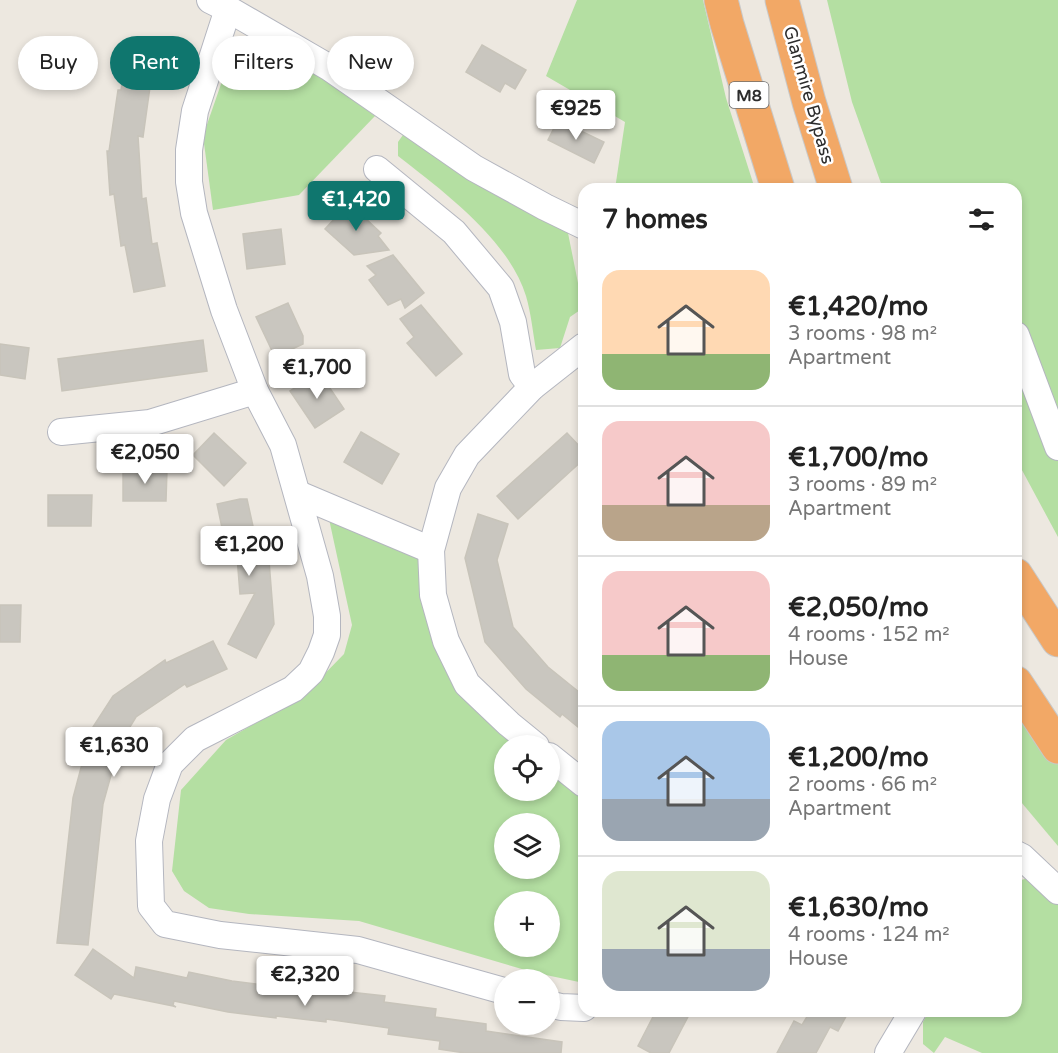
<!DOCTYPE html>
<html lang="en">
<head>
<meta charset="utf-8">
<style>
  body { margin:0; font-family:"Varela Round",sans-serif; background:#f6f6f6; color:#222; height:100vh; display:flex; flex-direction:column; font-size:22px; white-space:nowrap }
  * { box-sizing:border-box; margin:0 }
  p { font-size:20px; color:#767676 }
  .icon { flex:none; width:33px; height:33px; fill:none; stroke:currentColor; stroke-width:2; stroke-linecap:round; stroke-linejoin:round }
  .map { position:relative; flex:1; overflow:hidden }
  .details { position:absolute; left:578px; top:183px; width:444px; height:834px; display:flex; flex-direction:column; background:#fff; border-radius:18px; box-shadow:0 3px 9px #0003 }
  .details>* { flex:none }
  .hud { position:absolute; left:18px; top:36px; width:470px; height:54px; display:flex; gap:12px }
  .controls { position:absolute; left:494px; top:735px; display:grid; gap:12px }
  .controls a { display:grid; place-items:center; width:66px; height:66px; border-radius:50%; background:#fff; box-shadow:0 3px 9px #0003; font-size:30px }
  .price { position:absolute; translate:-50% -51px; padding:0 14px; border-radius:6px; background:#fff; color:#222; font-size:20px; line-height:39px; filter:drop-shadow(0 2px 3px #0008) }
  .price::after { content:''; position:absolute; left:50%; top:36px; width:18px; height:14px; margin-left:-9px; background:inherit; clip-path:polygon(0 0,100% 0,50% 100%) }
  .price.active { background:#0f766e; color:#fff }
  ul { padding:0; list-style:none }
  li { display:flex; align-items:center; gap:18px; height:150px; padding:0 24px }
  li+li { border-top:2px solid #e0e0e0 }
  li span { display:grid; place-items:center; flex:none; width:168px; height:120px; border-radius:18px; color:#555 }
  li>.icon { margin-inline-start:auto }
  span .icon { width:72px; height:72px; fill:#fffc; stroke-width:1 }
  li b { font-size:26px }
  h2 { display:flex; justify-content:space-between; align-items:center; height:72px; padding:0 24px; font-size:26px }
  .chip { padding:0 21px; border-radius:27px; background:#fff; box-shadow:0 3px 9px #0003; font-size:21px; line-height:54px }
  .chip.active { background:#0f766e; color:#fff }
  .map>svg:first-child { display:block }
  .green { fill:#b4dfa2; fill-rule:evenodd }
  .building { fill:#c9c6bf; stroke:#c8c4ba; stroke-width:1.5 }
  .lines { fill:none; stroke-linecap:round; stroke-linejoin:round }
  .minor-casing { stroke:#b4b6bf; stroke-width:28 }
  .highway-casing { stroke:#c8c8c8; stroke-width:35 }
  .minor { stroke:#fff; stroke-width:26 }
  .highway { stroke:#f2a866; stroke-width:33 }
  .labels { text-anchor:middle; stroke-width:5; stroke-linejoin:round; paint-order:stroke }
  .shield { fill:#fff; stroke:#6c6c6c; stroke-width:1.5 }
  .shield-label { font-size:16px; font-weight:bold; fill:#2d2d2d }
  .street-label { font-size:18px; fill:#2d2d2d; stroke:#fff }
</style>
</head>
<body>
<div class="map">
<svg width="1058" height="1053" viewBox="0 0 1058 1053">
  <rect width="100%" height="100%" fill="#ede8e0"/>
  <g class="green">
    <polygon points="577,0 703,0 726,98 755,189 615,189 625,122 546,76"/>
    <polygon points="827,0 1058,0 1058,537 1016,459 1016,189 883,189 852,102"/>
    <polygon points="268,41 326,80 375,116 299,195 213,210 203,136 229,61 245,48"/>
    <path d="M405,132L567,228L583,308L570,317L560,348L536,350C533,333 531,313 526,296C509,240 443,191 398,156V142Z"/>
    <path d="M329,519L421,558L453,680L527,745L504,746V790H549V765L583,793V980L579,982L532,972L359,921L249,914L209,908L184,891L172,871L181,790L226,740L303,696L344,654L352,625ZM504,824H549V868H504ZM504,902H549V946H504Z"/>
    <polygon points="1016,703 1058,760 1058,846 1016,796"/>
    <polygon points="1034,877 1058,903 1058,1053 982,1053 945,1037 934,1053 923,1044 923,1022 929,1011 1016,1011 1016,881"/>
  </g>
  <g class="building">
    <polygon points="130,40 161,45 153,88 150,87 143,137 138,136 142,199 146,198 152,244 157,243 165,286 134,292 125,245 121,246 114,194 110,195 107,151 109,151 118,90 121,90"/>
    <polygon points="482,45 526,70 515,89 505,83 500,92 466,72"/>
    <polygon points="558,120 604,142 594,163 548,140"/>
    <polygon points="349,203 381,233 378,236 389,250 354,255 325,229"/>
    <polygon points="281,229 285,264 247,269 243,234"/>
    <polygon points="393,255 424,293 405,308 401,299 388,305 369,280 376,275 367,266"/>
    <polygon points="288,303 303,336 303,344 275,357 256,317"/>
    <polygon points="421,305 462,354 436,376 407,343 414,337 400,319"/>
    <polygon points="203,340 207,371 62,391 58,359"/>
    <polygon points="0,344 29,348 25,379 0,375"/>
    <polygon points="319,372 344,409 315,428 290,391"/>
    <polygon points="361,432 399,454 382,484 344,462"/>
    <polygon points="214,433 246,463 224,486 193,455"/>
    <polygon points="567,433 584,451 584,459 518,519 497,496"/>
    <polygon points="123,470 167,470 166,501 123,501"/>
    <polygon points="48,495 92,495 91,526 48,526"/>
    <polygon points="240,499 247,499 258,549 268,548 274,624 256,658 228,644 255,593 240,594 236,544 226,547 217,504"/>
    <polygon points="478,514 508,524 497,560 513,627 548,667 584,696 584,732 562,714 560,717 526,689 485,642 465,558"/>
    <polygon points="0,605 21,605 20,642 0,642"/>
    <polygon points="213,641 227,669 187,687 185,684 136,717 120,743 103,804 88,945 57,943 73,798 91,730 113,696 165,660 166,663"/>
    <polygon points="93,949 134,978 136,967 187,978 189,972 232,981 286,988 286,985 385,996 384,1002 436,1009 435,1017 486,1024 486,1031 562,1042 561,1053 465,1053 439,1049 440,1041 388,1034 389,1028 326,1019 326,1022 276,1016 276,1018 228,1012 174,1001 173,1005 176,1007 173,1006 114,994 111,999 75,975"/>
    <polygon points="656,1011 691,1011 669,1053 651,1053 638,1046"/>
    <polygon points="800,1011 849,1011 838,1031 830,1027 816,1053 777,1053 794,1021 802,1025 808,1015"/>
  </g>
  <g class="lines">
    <defs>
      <g id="minor">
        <polyline points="210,0 228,9 330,68 474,168 545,207 584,226"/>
        <polyline points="228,9 195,111 189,150 189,182 194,213 224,310 255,391 283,445 320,576 327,616 327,635 321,652 311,672 293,689 195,739 170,764 157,799 149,841 151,906 165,924 220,935 358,950 504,991"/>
        <polyline points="377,169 454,232 501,288 513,322 522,374 532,387"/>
        <polyline points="1016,335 1058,447"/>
        <polyline points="61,432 150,423 255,391"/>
        <polyline points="298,494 431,550"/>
        <polyline points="536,746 509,724 467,684 446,641 433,595 431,550 448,488 467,455 532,387 584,346"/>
        <polyline points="549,756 584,784"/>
        <polyline points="1016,854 1022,857 1058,891"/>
        <polyline points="549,1004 561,1007 584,1008"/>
        <polyline points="888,1053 913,1011"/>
      </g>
      <g id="highway">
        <polyline points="721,0 727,24 778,189"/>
        <polyline points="782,0 809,102 836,189"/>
        <polyline points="1016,575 1058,640"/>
        <polyline points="1016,683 1058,747"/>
      </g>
    </defs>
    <use href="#minor" class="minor-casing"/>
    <use href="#highway" class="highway-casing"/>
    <use href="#minor" class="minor"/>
    <use href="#highway" class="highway"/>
  </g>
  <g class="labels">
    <rect class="shield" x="729.5" y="82" width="39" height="26" rx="4.5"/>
    <g class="shield-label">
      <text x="749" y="101">M8</text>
    </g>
    <g class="street-label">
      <text transform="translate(809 95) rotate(74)" y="6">Glanmire Bypass</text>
    </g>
  </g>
</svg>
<div class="controls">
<a><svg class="icon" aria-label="locate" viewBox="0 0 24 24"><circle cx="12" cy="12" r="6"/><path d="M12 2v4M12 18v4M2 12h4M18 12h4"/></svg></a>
<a><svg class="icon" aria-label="layers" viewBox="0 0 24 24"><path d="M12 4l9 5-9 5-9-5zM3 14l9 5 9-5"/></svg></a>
<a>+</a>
<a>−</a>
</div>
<b class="price" style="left:576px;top:141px">€925</b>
<b class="price active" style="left:356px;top:232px">€1,420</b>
<b class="price" style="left:317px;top:400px">€1,700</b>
<b class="price" style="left:145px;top:485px">€2,050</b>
<b class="price" style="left:249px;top:577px">€1,200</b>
<b class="price" style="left:114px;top:778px">€1,630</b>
<b class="price" style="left:305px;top:1007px">€2,320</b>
<div class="hud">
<a class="chip">Buy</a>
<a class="chip active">Rent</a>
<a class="chip">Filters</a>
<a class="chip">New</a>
</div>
<section class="details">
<h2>7 homes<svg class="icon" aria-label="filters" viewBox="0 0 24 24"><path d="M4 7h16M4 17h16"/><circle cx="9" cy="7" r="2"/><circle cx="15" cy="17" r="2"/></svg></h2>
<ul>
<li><span style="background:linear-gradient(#ffd9b3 70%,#8fb573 0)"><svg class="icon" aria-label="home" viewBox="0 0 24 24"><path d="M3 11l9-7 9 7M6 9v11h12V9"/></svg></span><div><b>€1,420/mo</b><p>3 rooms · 98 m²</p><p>Apartment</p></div></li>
<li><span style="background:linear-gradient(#f6c9c9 70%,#b9a48a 0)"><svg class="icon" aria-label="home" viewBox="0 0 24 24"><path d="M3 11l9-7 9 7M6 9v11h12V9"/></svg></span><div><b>€1,700/mo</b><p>3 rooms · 89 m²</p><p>Apartment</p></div></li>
<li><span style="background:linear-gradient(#f6c9c9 70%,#8fb573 0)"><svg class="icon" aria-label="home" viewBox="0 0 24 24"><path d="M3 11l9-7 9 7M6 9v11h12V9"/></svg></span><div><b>€2,050/mo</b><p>4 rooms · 152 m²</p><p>House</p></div></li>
<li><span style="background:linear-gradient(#a9c7e8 65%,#9aa5b1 0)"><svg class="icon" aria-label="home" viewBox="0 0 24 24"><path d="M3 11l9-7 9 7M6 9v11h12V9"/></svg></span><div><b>€1,200/mo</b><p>2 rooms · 66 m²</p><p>Apartment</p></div></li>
<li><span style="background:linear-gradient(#dfe7d0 65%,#9aa5b1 0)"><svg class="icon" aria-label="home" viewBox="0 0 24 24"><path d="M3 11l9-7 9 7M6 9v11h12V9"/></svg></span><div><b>€1,630/mo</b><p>4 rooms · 124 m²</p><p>House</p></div></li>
</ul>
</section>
</div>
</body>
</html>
